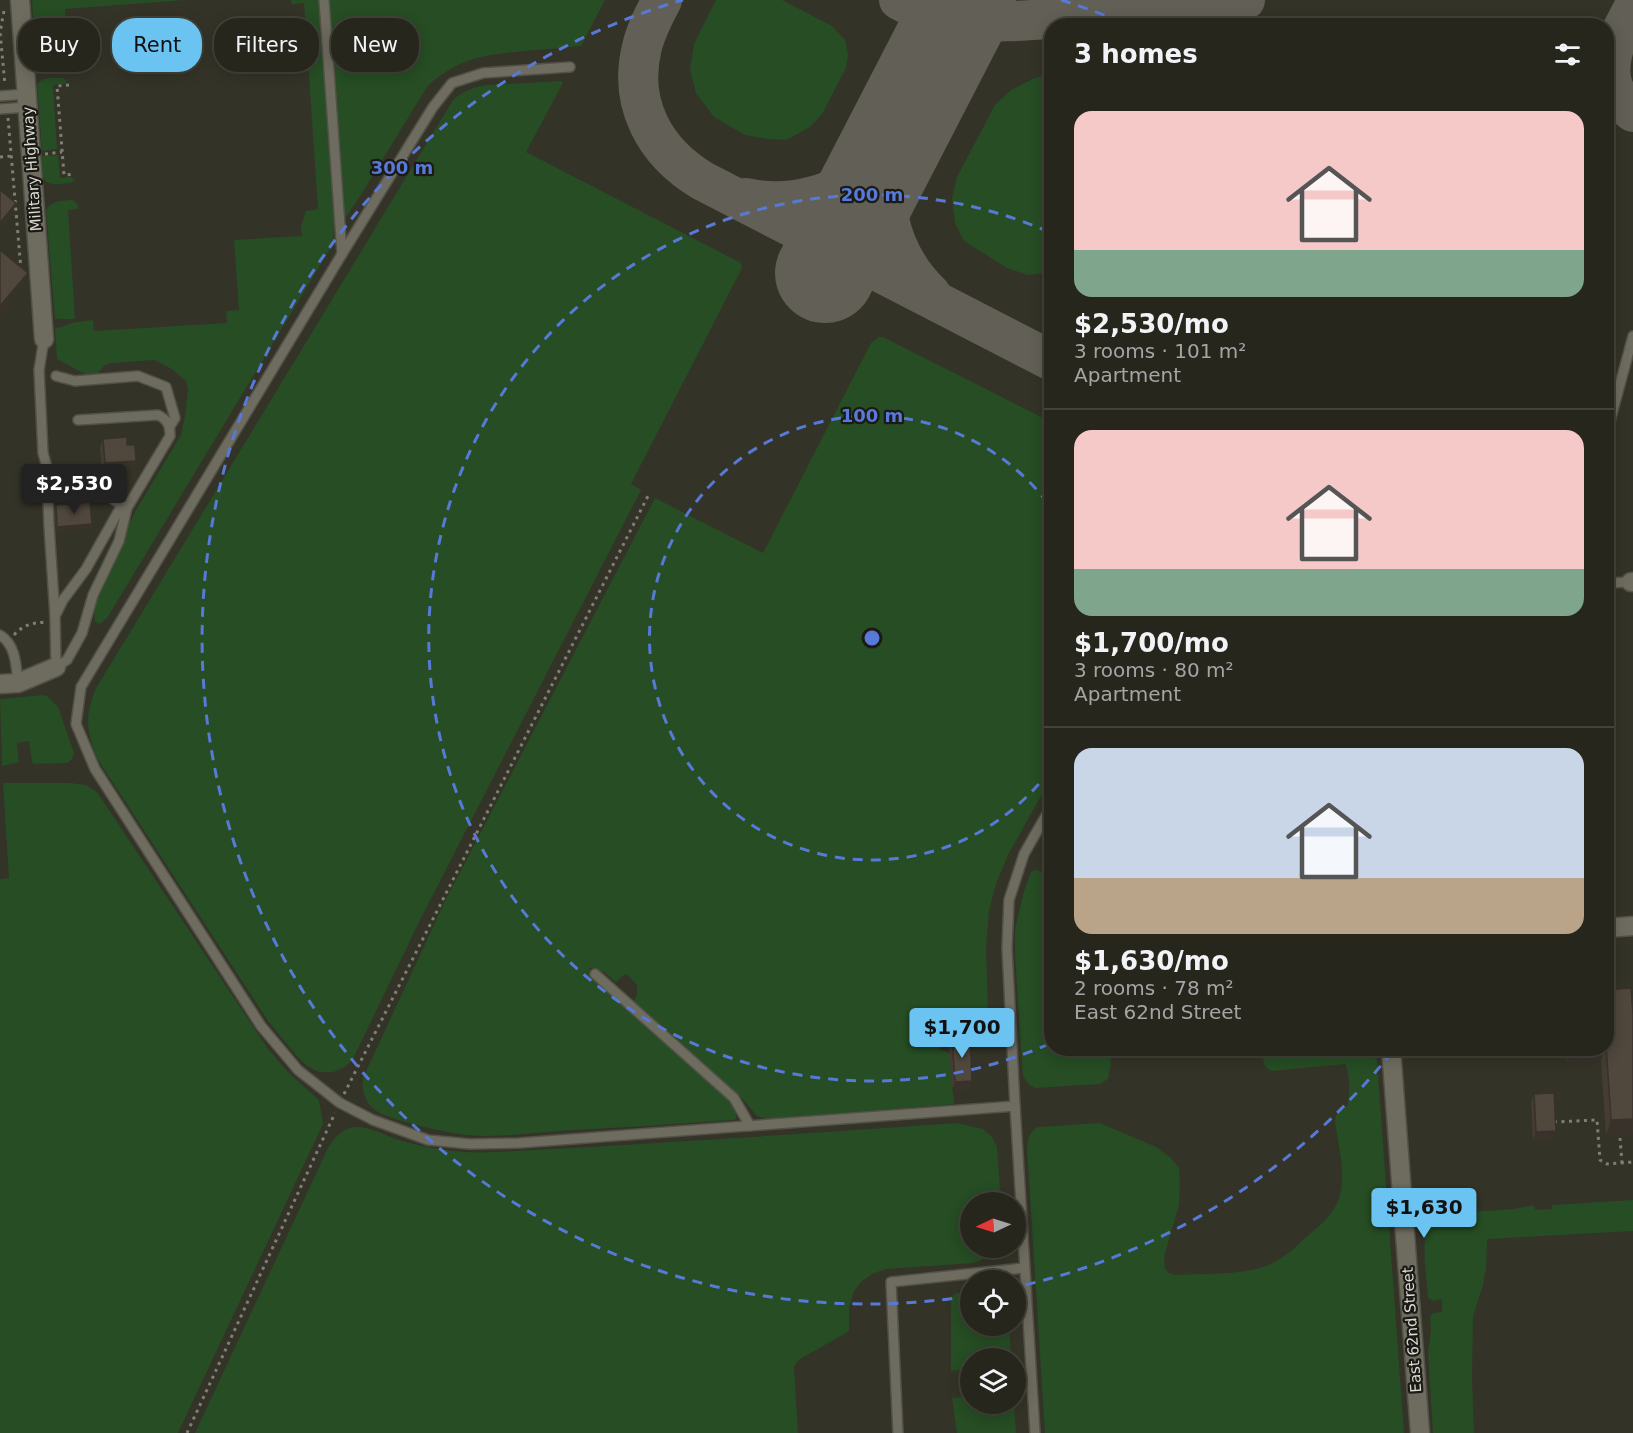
<!DOCTYPE html>
<html lang="en">
<head>
<meta charset="utf-8">
<style>
  body { margin:0; font-family:"DejaVu Sans",sans-serif; background:#2f2e26; color:#f1f3f6; height:100vh; display:flex; flex-direction:column; font-size:22px; white-space:nowrap }
  * { box-sizing:border-box; margin:0 }
  p { font-size:20px; color:#a4a5a4 }
  .icon { flex:none; width:33px; height:33px; fill:none; stroke:currentColor; stroke-width:2; stroke-linecap:round; stroke-linejoin:round }
  .map { position:relative; flex:1; overflow:hidden }
  .side { position:absolute; left:1044px; top:18px; width:570px; height:1038px; display:flex; flex-direction:column; background:#27261d; border-radius:24px; box-shadow:0 3px 15px #0003,0 0 0 2px #43433b }
  .side>* { flex:none }
  .hud { position:absolute; left:18px; top:18px; width:570px; height:54px; display:flex; gap:12px }
  .needle { width:39px; rotate:266deg }
  .controls { position:absolute; left:960px; top:1192px; display:grid; gap:12px }
  .controls a { display:grid; place-items:center; width:66px; height:66px; border-radius:50%; background:#27261d; box-shadow:0 3px 15px #0003,0 0 0 2px #43433b; font-size:30px }
  .price { position:absolute; translate:-50% -51px; padding:0 14px; border-radius:6px; background:#6bc3f2; color:#111; font-size:20px; line-height:39px; filter:drop-shadow(0 2px 3px #0008) }
  .price::after { content:''; position:absolute; left:50%; top:36px; width:18px; height:14px; margin-left:-9px; background:inherit; clip-path:polygon(0 0,100% 0,50% 100%) }
  .price.on { background:#222; color:#fff }
  ul { padding:0; list-style:none }
  li { display:grid; align-content:center; gap:12px; height:318px; padding:0 30px }
  li+li { border-top:2px solid #43433b }
  li span { display:grid; place-items:center; height:186px; border-radius:18px; color:#555 }
  li>.icon { margin-inline-start:auto }
  span .icon { width:108px; height:108px; fill:#fffc; stroke-width:1 }
  li b { font-size:26px }
  h2 { display:flex; justify-content:space-between; align-items:center; height:72px; padding:0 30px; font-size:26px }
  .tag { padding:0 21px; border-radius:24px; background:#27261d; box-shadow:0 3px 15px #0003,0 0 0 2px #43433b; font-size:21px; line-height:54px }
  .tag.on { background:#6bc3f2; color:#111 }
  .map>svg:first-child { display:block }
  .green { fill:#264d24 }
  .lines { fill:none; stroke-linecap:round; stroke-linejoin:round }
  .taxiway { stroke:#626056; stroke-width:40 }
  .runway { stroke:#626056; stroke-width:100 }
  .lane-casing { stroke:#525047; stroke-width:12 }
  .street-casing { stroke:#525047; stroke-width:21 }
  .path { stroke:#807f76; stroke-width:3; stroke-dasharray:3 4.5; stroke-linecap:butt }
  .lane { stroke:#6e6c5f; stroke-width:9 }
  .street { stroke:#6e6c5f; stroke-width:18 }
  .wall { fill:#453d34 }
  .shaded-wall { fill:#38322b }
  .building { fill:#50473d; stroke:#38322b; stroke-width:1.5 }
  .ring { fill:none; stroke:#5779d7; stroke-width:3; stroke-dasharray:10 8 }
  .labels { text-anchor:middle; stroke-width:4.5; stroke-linejoin:round; paint-order:stroke }
  .street-label { font-size:15px; fill:#dddcd5; stroke:#1b1a15 }
  .centre { fill:#5779d7; stroke:#1b1a15; stroke-width:3 }
  .ring-label { font-size:18px; text-anchor:middle; font-weight:bold; fill:#5779d7; stroke:#1b1a15; stroke-width:4.5; stroke-linejoin:round; paint-order:stroke }
</style>
</head>
<body>
<div class="map">
<svg width="1633" height="1433" viewBox="0 0 1633 1433">
  <rect width="100%" height="100%" fill="#343327"/>
  <g class="green">
    <path d="M32,0H185L65,9L66,20L54,22L57,52H67L66,59C57,64 42,65 35,56Z"/>
    <polygon points="291,0 320,0 335,223 333,244 107,618 100,624 95,622 94,607 100,590 125,533 136,510 181,435 185,416 188,390 186,381 172,369 154,360 112,363 105,365 95,376 83,373 57,359 55,328 62,327 71,323 93,320 94,331 227,323 226,311 239,310 234,240 302,236 301,226 306,211 318,209 304,3 292,4"/>
    <path d="M327,0H605L581,46C562,48 544,49 525,51C485,55 457,58 427,87L359,198L344,220Z"/>
    <polygon points="716,0 782,0 832,26 845,40 848,54 846,68 822,114 810,127 786,140 768,139 745,135 714,117 696,93 690,70 694,44"/>
    <polygon points="1051,73 1051,272 1028,275 1007,268 964,241 955,223 952,198 957,177 995,105 1011,90 1033,79"/>
    <path d="M63,78L67,81L65,84L53,85L57,149L42,151L37,85C42,76 54,78 63,78Z"/>
    <path d="M562,81L563,83L526,152L741,263L742,268L631,484L641,490L419,922L353,1059L345,1067L333,1072H319L307,1066L296,1055L268,1021L97,758C86,729 85,719 95,690L453,100C463,91 473,87 487,85Z"/>
    <path d="M58,155L60,178L71,177L75,180C70,184 67,183 61,184C39,186 43,173 42,156Z"/>
    <path d="M71,200C76,200 78,204 78,209L68,210L75,318C68,321 62,318 55,319L46,210C51,201 61,201 71,200Z"/>
    <path d="M879,337H883L1051,422V778L1008,855L996,884L989,911L986,947L988,1010L986,1018L983,1021L941,1026L938,1028L940,1050L947,1052L950,1054L954,1104L772,1119L763,1118L757,1116L740,1096L634,1002L637,994V985L627,974L622,976L616,982L604,972L599,973L591,967L588,973L732,1102L737,1108L736,1119L732,1120C674,1124 616,1128 559,1131C529,1133 497,1138 467,1135C448,1133 390,1121 375,1110C365,1102 361,1090 363,1078L445,901L655,498L763,553L871,343Z"/>
    <polygon points="43,695 47,696 58,707 74,753 72,759 67,763 34,764 32,762 29,741 17,743 19,762 2,766 0,699"/>
    <polygon points="3,783 70,783 86,785 97,792 268,1049 288,1072 319,1100 323,1124 178,1433 0,1433 0,879 9,878"/>
    <polygon points="1037,870 1051,876 1052,1048 1110,1049 1111,1064 1108,1079 1100,1084 1035,1088 1029,1085 1023,1076 1015,955 1015,929 1024,891 1031,872"/>
    <path d="M1263,1049H1370L1377,1061L1404,1433H1045L1027,1148C1028,1139 1029,1132 1038,1127L1100,1123L1156,1147L1170,1157L1179,1168L1180,1185L1179,1205L1164,1257L1165,1269L1169,1273L1176,1275C1206,1273 1240,1276 1268,1265C1285,1259 1299,1243 1312,1232C1325,1222 1338,1208 1341,1191C1345,1169 1338,1144 1335,1122L1336,1115L1348,1105C1349,1091 1351,1077 1345,1064L1272,1071C1262,1068 1263,1058 1263,1049Z"/>
    <path d="M957,1123L983,1129L992,1137L997,1147L1001,1203H970V1248H994C989,1257 982,1260 973,1263L886,1269L872,1274L861,1282L854,1291L849,1308V1330L846,1333L800,1359L796,1363L794,1368L798,1433H195L328,1148C334,1138 344,1127 356,1127C370,1126 386,1136 399,1140C430,1149 461,1154 494,1152C648,1144 803,1134 957,1123Z"/>
    <path d="M1633,1200V1231L1488,1239L1487,1241L1486,1268L1483,1285L1473,1316L1472,1379L1474,1433H1433L1428,1353L1431,1330L1430,1316L1434,1313L1442,1312V1299L1433,1301L1428,1298C1427,1279 1419,1236 1431,1221C1434,1217 1438,1215 1443,1214L1514,1209L1534,1205L1535,1210L1552,1209V1205Z"/>
    <polygon points="956,1293 970,1293 970,1326 1009,1326 1011,1359 970,1359 970,1404 1014,1404 1016,1433 957,1433 952,1398 962,1397 961,1370 951,1371 951,1298"/>
  </g>
  <g class="lines">
    <g class="taxiway">
      <path d="M662,0C654,15 646,30 642,47C628,103 654,152 703,181L1052,361"/>
      <path d="M899,0C949,26 992,23 1046,19C1078,17 1110,15 1142,13"/>
      <polyline points="1177,26 1166,20 1142,13 1220,8 1245,0"/>
      <path d="M1615,44C1606,71 1609,94 1633,112"/>
      <polyline points="1606,60 1633,9"/>
      <path d="M746,198C789,208 841,194 873,164C886,151 895,133 905,118C899,138 891,159 888,181C882,222 901,266 931,294"/>
    </g>
    <polyline class="runway" points="825,273 966,0"/>
    <defs>
      <g id="lane">
        <polyline points="324,0 342,254"/>
        <polyline points="570,67 483,73 452,83 433,107 342,254 81,687 76,724 95,769 261,1026 298,1070 340,1103 373,1120 428,1140 470,1144 519,1143 1015,1106"/>
        <polyline points="0,96 27,94"/>
        <polyline points="0,109 28,107"/>
        <polyline points="44,339 39,370 43,453 50,478 48,501 49,526 55,616 56,667"/>
        <polyline points="56,376 75,381 138,376 166,387 175,418 170,426"/>
        <polyline points="1606,436 1633,336"/>
        <polyline points="71,491 92,486 125,507"/>
        <polyline points="1606,583 1631,582"/>
        <polyline points="55,616 63,600 86,569 122,505"/>
        <path d="M0,635C16,645 16,665 18,683"/>
        <path d="M56,667L67,660L82,633L93,595L119,541L127,508L170,436C170,425 168,420 158,415L78,420"/>
        <polyline points="595,974 734,1098 750,1126"/>
        <polyline points="898,1433 891,1282 1024,1268"/>
        <polyline points="1035,1433 1015,1106 1007,948 1009,900 1024,854 1052,805"/>
      </g>
      <g id="street">
        <polyline points="20,0 44,339"/>
        <polyline points="1631,582 1633,582"/>
        <polyline points="0,684 18,683 56,667"/>
        <polyline points="1606,928 1633,926"/>
        <polyline points="1391,1048 1420,1433"/>
      </g>
    </defs>
    <use href="#lane" class="lane-casing"/>
    <use href="#street" class="street-casing"/>
    <g class="path">
      <polyline points="4,11 0,32 5,85"/>
      <polyline points="69,85 57,86 64,175 75,174"/>
      <polyline points="8,118 21,270"/>
      <polyline points="45,154 62,152"/>
      <polyline points="0,157 12,156"/>
      <path d="M14,635C23,625 32,623 45,622"/>
      <polyline points="344,1094 649,494"/>
      <polyline points="1554,1122 1597,1120 1600,1160 1607,1164 1633,1162"/>
      <polyline points="1620,1138 1622,1163"/>
      <polyline points="187,1433 335,1113"/>
    </g>
    <use href="#lane" class="lane"/>
    <use href="#street" class="street"/>
  </g>
  <g class="wall">
    <polygon points="103,439 127,445 136,461 133,469 102,471 100,447"/>
    <polygon points="56,505 92,524 91,528 56,531 55,509"/>
    <polygon points="952,1037 972,1081 969,1089 952,1090 949,1044"/>
    <polygon points="1565,1048 1606,1048 1633,1134 1606,1135 1601,1060 1566,1062"/>
    <polygon points="1534,1094 1553,1139 1533,1140 1531,1102"/>
  </g>
  <g class="shaded-wall">
    <polygon points="16,203 10,218 0,231 0,223"/>
    <polygon points="28,273 22,288 0,315 0,306"/>
    <polygon points="136,461 133,469 102,471 105,463"/>
    <polygon points="92,524 91,528 56,531 57,527"/>
    <polygon points="1571,1048 1605,1048 1601,1060 1566,1062"/>
    <polygon points="972,1081 969,1089 952,1090 955,1082"/>
    <polygon points="1633,1119 1633,1134 1606,1135 1611,1120"/>
    <polygon points="1556,1131 1553,1139 1533,1140 1536,1132"/>
  </g>
  <g class="building">
    <polygon points="0,190 16,203 0,223"/>
    <polygon points="0,250 28,273 0,306"/>
    <polygon points="127,437 127,445 135,445 136,461 105,463 103,439"/>
    <polygon points="90,502 92,524 57,527 56,505"/>
    <polygon points="1631,988 1633,1014 1633,1119 1611,1120 1606,1044 1606,990"/>
    <polygon points="970,1036 972,1081 955,1082 952,1037"/>
    <polygon points="1554,1093 1556,1131 1536,1132 1534,1094"/>
  </g>
  <g class="ring">
    <path d="M1050 770A222 222 0 1 1 1050 506"/>
    <path d="M1049 1044A443 443 0 1 1 1049 232"/>
    <path d="M1392 1052A665 665 0 0 1 1016 1287M970 1296A665 665 0 0 1 683 0M1061 0A665 665 0 0 1 1126 24"/>
  </g>
  <g class="labels">
    <g class="street-label">
      <text transform="translate(32 169) rotate(-94)" y="5">Military Highway</text>
      <text transform="translate(1412 1330) rotate(-94)" y="5">East 62nd Street</text>
    </g>
  </g>
  <circle cx="872" cy="638" r="9" class="centre"/>
  <g class="ring-label">
    <text x="402" y="174">300 m</text>
    <text x="872" y="201">200 m</text>
    <text x="872" y="422">100 m</text>
  </g>
</svg>
<div class="controls">
<a><svg class="needle" viewBox="-14 -14 28 28"><path d="M0-13l5 13h-10z" fill="#e53935"/><path d="M0 13l5-13h-10z" fill="#a4a5a4"/></svg></a>
<a><svg class="icon" aria-label="locate" viewBox="0 0 24 24"><circle cx="12" cy="12" r="6"/><path d="M12 2v4M12 18v4M2 12h4M18 12h4"/></svg></a>
<a><svg class="icon" aria-label="layers" viewBox="0 0 24 24"><path d="M12 4l9 5-9 5-9-5zM3 14l9 5 9-5"/></svg></a>
</div>
<b class="price on" style="left:74px;top:515px">$2,530</b>
<b class="price" style="left:962px;top:1059px">$1,700</b>
<b class="price" style="left:1424px;top:1239px">$1,630</b>
<div class="hud">
<a class="tag">Buy</a>
<a class="tag on">Rent</a>
<a class="tag">Filters</a>
<a class="tag">New</a>
</div>
<section class="side">
<h2>3 homes<svg class="icon" aria-label="filters" viewBox="0 0 24 24"><path d="M4 7h16M4 17h16"/><circle cx="9" cy="7" r="2"/><circle cx="15" cy="17" r="2"/></svg></h2>
<ul>
<li><span style="background:linear-gradient(#f6c9c9 75%,#7fa58c 0)"><svg class="icon" aria-label="home" viewBox="0 0 24 24"><path d="M3 11l9-7 9 7M6 9v11h12V9"/></svg></span><div><b>$2,530/mo</b><p>3 rooms · 101 m²</p><p>Apartment</p></div></li>
<li><span style="background:linear-gradient(#f6c9c9 75%,#7fa58c 0)"><svg class="icon" aria-label="home" viewBox="0 0 24 24"><path d="M3 11l9-7 9 7M6 9v11h12V9"/></svg></span><div><b>$1,700/mo</b><p>3 rooms · 80 m²</p><p>Apartment</p></div></li>
<li><span style="background:linear-gradient(#c9d6e8 70%,#b9a48a 0)"><svg class="icon" aria-label="home" viewBox="0 0 24 24"><path d="M3 11l9-7 9 7M6 9v11h12V9"/></svg></span><div><b>$1,630/mo</b><p>2 rooms · 78 m²</p><p>East 62nd Street</p></div></li>
</ul>
</section>
</div>
</body>
</html>
